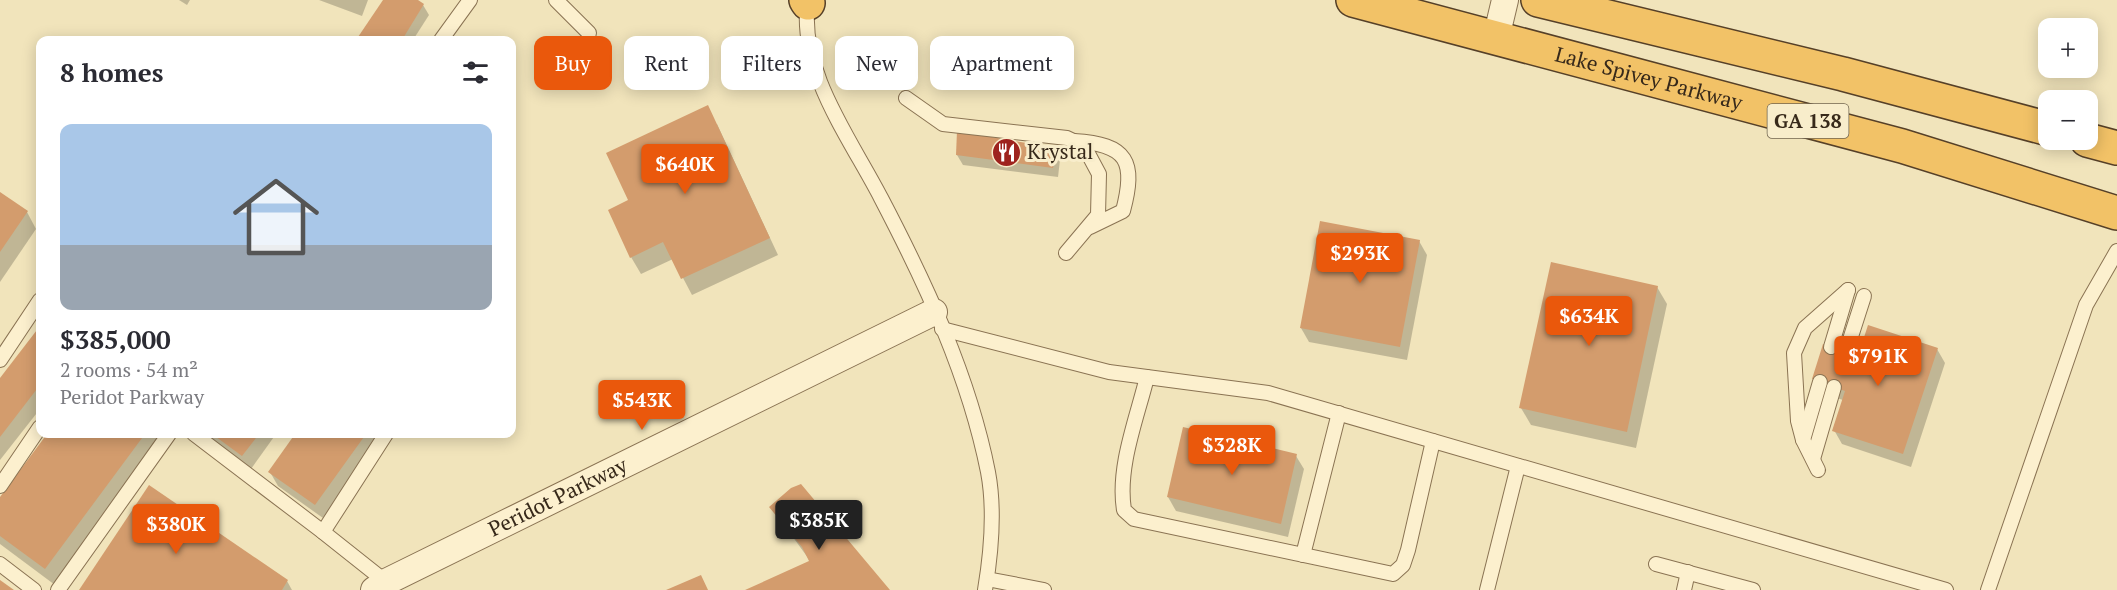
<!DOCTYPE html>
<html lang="en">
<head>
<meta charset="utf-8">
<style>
  body { margin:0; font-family:"PT Serif",serif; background:#f2f2f3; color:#2b2b33; height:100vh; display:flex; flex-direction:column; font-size:22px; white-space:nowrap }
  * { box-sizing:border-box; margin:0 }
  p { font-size:20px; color:#7c7c81 }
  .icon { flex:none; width:33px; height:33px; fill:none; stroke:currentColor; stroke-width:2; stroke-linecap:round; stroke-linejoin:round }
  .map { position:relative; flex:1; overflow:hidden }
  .sheet { position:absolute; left:36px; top:36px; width:480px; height:402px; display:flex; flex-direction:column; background:#fff; border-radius:12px; box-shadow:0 3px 15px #0003 }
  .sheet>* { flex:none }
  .guide { position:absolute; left:534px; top:36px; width:570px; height:54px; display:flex; gap:12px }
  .tools { position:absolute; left:2038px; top:18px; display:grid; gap:12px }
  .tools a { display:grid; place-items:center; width:60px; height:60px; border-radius:12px; background:#fff; box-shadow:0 3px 15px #0003; font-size:30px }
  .price { position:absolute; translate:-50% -51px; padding:0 14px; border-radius:6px; background:#ea580c; color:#fff; font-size:20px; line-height:39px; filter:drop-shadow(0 2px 3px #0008) }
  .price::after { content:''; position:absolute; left:50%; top:36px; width:18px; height:14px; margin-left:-9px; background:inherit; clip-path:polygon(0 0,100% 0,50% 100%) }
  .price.current { background:#222; color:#fff }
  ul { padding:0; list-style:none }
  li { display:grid; align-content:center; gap:12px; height:318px; padding:0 24px }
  li span { display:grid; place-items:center; height:186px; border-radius:12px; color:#555 }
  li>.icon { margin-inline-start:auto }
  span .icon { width:108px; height:108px; fill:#fffc; stroke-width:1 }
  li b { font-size:26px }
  h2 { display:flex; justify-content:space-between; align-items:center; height:72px; padding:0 24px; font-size:26px }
  .chip { padding:0 21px; border-radius:12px; background:#fff; box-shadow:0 3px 15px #0003; font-size:21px; line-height:54px }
  .chip.current { background:#ea580c; color:#fff }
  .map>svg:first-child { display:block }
  .shadow { fill:#0003 }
  .building { fill:#d39c6d }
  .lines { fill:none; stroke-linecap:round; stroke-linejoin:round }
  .service-casing { stroke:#8a7353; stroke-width:16 }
  .minor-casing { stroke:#8a7353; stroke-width:28 }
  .trunk-casing { stroke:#564028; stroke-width:36 }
  .service { stroke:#fcf0ce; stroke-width:14 }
  .minor { stroke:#fcf0ce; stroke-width:26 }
  .trunk { stroke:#f2c267; stroke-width:33 }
  .labels { text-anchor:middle; stroke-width:6; stroke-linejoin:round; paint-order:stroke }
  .shield { fill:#f8edcb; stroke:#71644f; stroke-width:1.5 }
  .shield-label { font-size:20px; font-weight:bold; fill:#37291a }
  .street-label { font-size:21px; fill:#37291a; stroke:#f8edcb }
  .poi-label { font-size:21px; fill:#37291a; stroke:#f8edcb; text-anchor:start }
</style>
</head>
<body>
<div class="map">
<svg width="2117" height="590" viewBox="0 0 2117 590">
  <rect width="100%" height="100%" fill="#f1e4bb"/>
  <g class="shadow">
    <polygon points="179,0 190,0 187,5"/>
    <polygon points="319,0 368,0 362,16"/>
    <polygon points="385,0 415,0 423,5 429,15 413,40 358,40"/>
    <polygon points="717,124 778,255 692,295 673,259 641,274 631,257 630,201"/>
    <polygon points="1055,150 1060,160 1058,177 963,165 957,155"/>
    <polygon points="0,194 27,212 36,229 0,282"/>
    <polygon points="1419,241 1427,255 1407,360 1309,342 1301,328"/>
    <polygon points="1657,287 1667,304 1636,448 1531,425 1521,408"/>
    <polygon points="40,329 40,409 0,460 0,381"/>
    <polygon points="1937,349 1945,363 1911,467 1842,444 1834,430 1843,400 1821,393 1813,379 1859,358"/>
    <polygon points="48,434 167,434 55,585 0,544 0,499"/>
    <polygon points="204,434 276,434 251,469"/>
    <polygon points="297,434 383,434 323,518 278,486 270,472"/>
    <polygon points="1296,456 1304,469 1288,537 1176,511 1168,497"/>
    <polygon points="771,507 886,590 749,590 811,562"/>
    <polygon points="287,581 292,590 81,590"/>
  </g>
  <g class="building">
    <polygon points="383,0 418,0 424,4 402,40 356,40"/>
    <polygon points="708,105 770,238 681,279 663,242 630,258 608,210 628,200 606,153"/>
    <polygon points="957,131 1056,148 1053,168 956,155"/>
    <polygon points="0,192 28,211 0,252"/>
    <polygon points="1320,221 1420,240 1400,347 1300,328"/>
    <polygon points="1551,262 1658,286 1627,432 1519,408"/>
    <polygon points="1868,325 1938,348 1903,454 1832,431 1845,391 1812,379 1823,344 1858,356"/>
    <polygon points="40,326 40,385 0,437 0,378"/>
    <polygon points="1183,427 1297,454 1281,524 1167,497"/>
    <polygon points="47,434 145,434 45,569 0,536 0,497"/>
    <polygon points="212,434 259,434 242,456"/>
    <polygon points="295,434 366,434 315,505 268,472"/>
    <polygon points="801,484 890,590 745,590 809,561 802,547 769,507 791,488"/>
    <polygon points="149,485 288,580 282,590 79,590"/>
    <polygon points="701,575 708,590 666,590"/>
    <polygon points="0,580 14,590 0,590"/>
  </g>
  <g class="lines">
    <defs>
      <g id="service">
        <polyline points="556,0 589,33"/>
        <path d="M808,1C798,70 850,138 881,198C926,284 969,376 988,472C995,509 991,554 985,590"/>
        <polyline points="441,40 470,0"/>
        <polyline points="906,98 943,124 1067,138 1084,146 1099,174 1098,215 1066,253"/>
        <path d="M1074,141C1128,144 1136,162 1123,211L1090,227"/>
        <polyline points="942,329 1109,372 1268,393 1946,590"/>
        <polyline points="1831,347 1848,290"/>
        <polyline points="1846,352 1864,296"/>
        <polyline points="0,360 40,300"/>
        <path d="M1147,377C1137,418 1117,467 1124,510L1134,519L1393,574L1403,565L1408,550L1433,441"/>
        <polyline points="194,434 323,532"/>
        <polyline points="1803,440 1820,382"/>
        <polyline points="1813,459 1834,387"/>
        <polyline points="1818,470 1803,440 1798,421 1794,353 1805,328 1848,290"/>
        <polyline points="0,486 40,427"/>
        <polyline points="1303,555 1339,413"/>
        <polyline points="0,564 34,590"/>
        <polyline points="1656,564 1753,590"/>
        <polyline points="987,579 1044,590"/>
        <polyline points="386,582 323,532 386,434"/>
        <polyline points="58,590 169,434"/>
        <polyline points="1487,590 1518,466"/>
        <polyline points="1684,590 1688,572"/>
        <polyline points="1988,590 2086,305 2117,251"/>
      </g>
      <g id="minor">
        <polyline points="1496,38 1505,0"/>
        <path id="s1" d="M374,590L386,582L934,312"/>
      </g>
      <g id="trunk">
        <polyline points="806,0 808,3"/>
        <path id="s2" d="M1353,0L1902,146L2117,213"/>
        <polyline points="1538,0 1843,74 2049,129"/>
        <polyline points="2087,140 2117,148"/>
      </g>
    </defs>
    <use href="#service" class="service-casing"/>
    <use href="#minor" class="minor-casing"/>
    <use href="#trunk" class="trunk-casing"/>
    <use href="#service" class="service"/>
    <use href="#minor" class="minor"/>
    <use href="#trunk" class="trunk"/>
  </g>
  <defs>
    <symbol id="restaurant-disc" viewBox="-11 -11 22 22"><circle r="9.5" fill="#9e231e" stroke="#f8edcb"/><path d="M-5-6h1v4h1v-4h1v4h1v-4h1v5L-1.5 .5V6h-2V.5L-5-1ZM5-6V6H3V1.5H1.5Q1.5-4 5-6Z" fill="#fff"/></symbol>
  </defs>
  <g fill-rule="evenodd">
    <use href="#restaurant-disc" x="990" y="136" width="33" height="33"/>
  </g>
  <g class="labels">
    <rect class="shield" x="1767.5" y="104" width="81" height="34" rx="4.5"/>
    <g class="shield-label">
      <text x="1808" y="128">GA 138</text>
    </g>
    <g class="street-label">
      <text dy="7" stroke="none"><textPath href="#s2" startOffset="306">Lake Spivey Parkway</textPath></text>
      <text dy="7" stroke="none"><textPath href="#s1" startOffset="206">Peridot Parkway</textPath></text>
    </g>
    <g class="poi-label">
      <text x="1027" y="159">Krystal</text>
    </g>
  </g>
</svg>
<div class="tools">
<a>+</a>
<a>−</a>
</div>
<b class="price" style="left:685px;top:195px">$640K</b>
<b class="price" style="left:1360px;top:284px">$293K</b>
<b class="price" style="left:1589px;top:347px">$634K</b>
<b class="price" style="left:1878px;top:387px">$791K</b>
<b class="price" style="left:642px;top:431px">$543K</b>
<b class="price" style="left:1232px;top:476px">$328K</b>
<b class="price current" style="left:819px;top:551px">$385K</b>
<b class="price" style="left:176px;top:555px">$380K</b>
<div class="guide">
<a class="chip current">Buy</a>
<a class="chip">Rent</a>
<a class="chip">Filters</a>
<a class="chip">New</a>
<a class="chip">Apartment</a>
</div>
<section class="sheet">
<h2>8 homes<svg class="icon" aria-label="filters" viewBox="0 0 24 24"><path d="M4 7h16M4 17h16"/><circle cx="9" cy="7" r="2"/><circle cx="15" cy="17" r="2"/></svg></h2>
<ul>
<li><span style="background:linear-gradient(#a9c7e8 65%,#9aa5b1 0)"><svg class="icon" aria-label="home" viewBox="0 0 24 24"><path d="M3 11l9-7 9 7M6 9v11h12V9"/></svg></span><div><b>$385,000</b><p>2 rooms · 54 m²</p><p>Peridot Parkway</p></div></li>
</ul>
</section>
</div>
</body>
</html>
